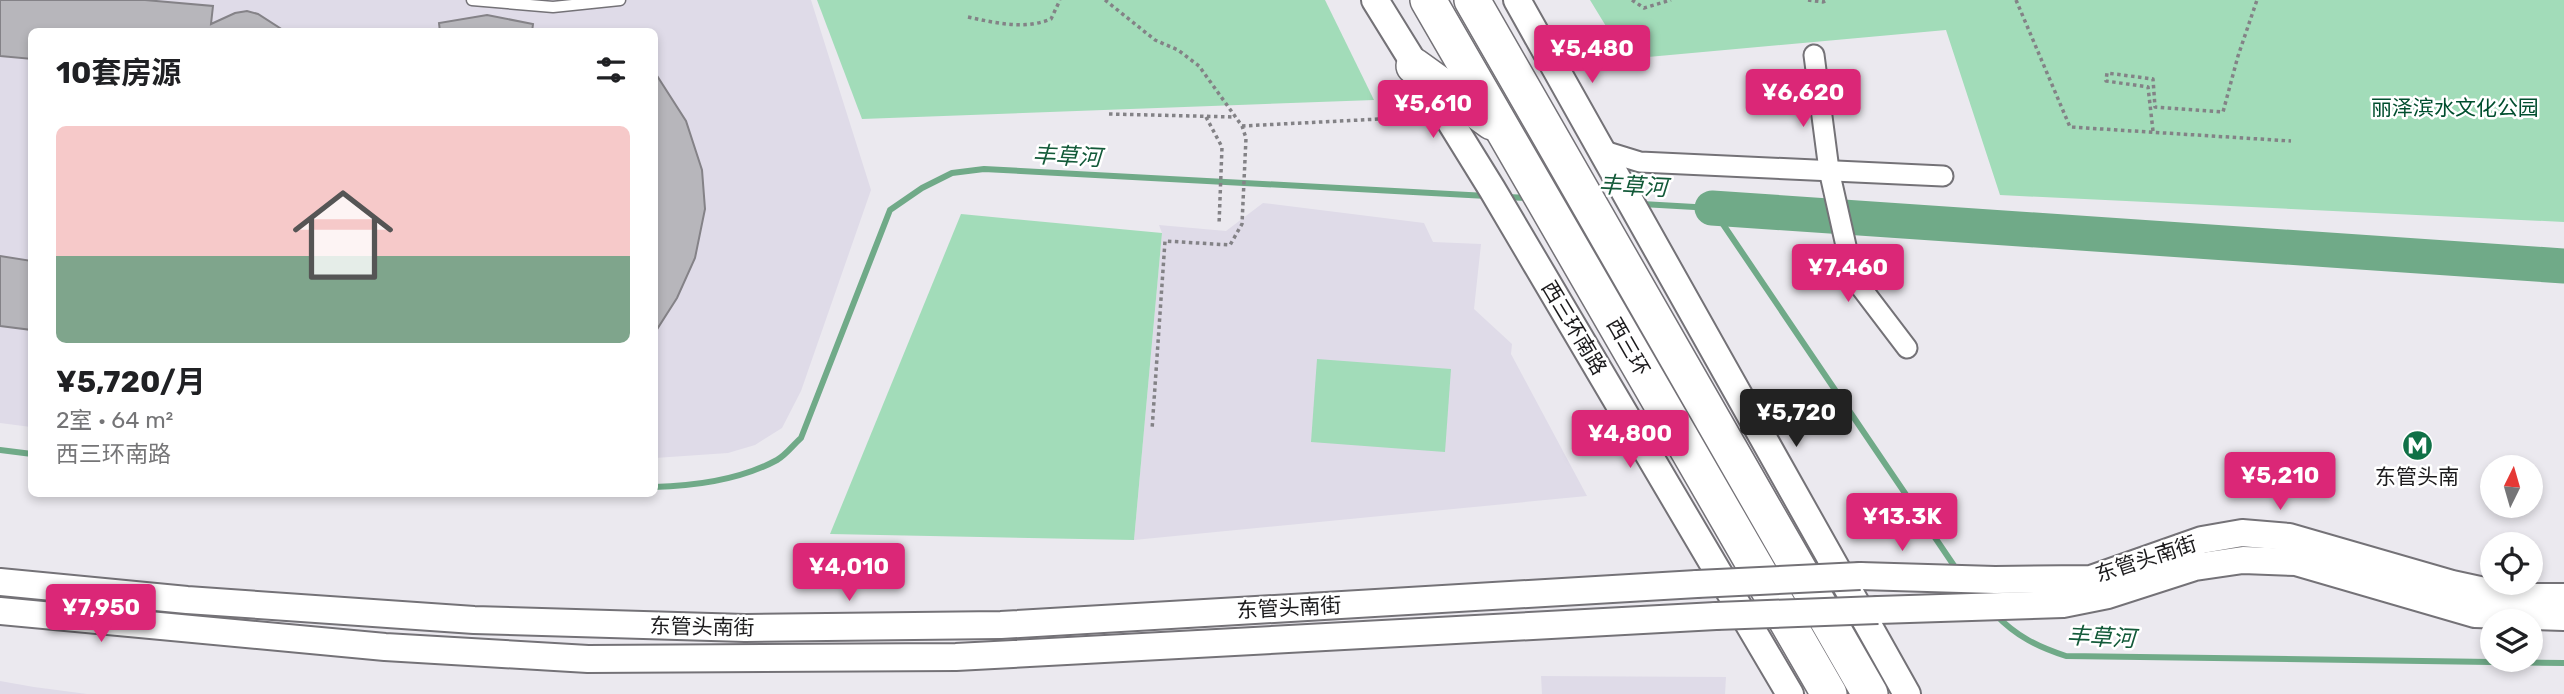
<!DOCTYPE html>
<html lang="zh">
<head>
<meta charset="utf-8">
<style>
  body { margin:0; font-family:Rubik,"Noto Sans SC",sans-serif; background:#f6f6f6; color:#202124; height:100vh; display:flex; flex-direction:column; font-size:26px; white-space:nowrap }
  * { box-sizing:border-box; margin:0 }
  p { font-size:23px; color:#757577 }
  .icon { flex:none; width:38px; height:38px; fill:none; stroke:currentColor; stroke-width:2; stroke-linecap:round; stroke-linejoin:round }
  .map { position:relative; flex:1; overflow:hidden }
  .drawer { position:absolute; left:28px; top:28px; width:630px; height:469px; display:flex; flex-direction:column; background:#fff; border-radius:10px; box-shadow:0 4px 10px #0003 }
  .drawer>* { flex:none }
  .needle { width:46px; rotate:5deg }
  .tools { position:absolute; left:2480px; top:455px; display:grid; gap:14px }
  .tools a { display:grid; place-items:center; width:63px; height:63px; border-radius:50%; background:#fff; box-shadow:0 4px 10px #0003; font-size:35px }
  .price { position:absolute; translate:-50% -60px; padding:0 16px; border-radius:7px; background:#db2777; color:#fff; font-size:23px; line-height:46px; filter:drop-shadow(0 2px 4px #0008) }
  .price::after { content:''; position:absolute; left:50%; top:42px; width:21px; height:16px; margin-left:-10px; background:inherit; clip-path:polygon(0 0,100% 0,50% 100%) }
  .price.active { background:#222; color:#fff }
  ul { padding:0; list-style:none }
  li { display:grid; align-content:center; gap:14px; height:371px; padding:0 28px }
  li+li { border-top:2px solid #e0e0e0 }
  li span { display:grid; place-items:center; height:217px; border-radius:10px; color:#555 }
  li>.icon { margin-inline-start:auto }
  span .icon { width:126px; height:126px; fill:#fffc; stroke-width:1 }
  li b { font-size:30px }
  h2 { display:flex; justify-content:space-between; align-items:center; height:84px; padding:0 28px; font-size:30px }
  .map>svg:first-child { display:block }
  .built { fill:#dfdbe8 }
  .green { fill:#a2dcb9 }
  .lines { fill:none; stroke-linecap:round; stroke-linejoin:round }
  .stream { stroke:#70aa88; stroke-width:6 }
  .river { stroke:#70aa88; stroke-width:35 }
  .building { fill:#b7b6bb; stroke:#848287; stroke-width:2 }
  .lane-casing { stroke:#747277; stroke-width:13 }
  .street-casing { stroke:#747277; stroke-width:23 }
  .secondary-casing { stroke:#747277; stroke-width:30 }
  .highway-casing { stroke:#747277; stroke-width:38 }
  .path { stroke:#838286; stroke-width:3.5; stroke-dasharray:3.5 3.5; stroke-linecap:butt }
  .lane { stroke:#fff; stroke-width:10 }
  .street { stroke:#fff; stroke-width:19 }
  .secondary { stroke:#fff; stroke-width:26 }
  .highway { stroke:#fff; stroke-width:35 }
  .secondary-bridge-casing { stroke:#747277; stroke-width:30; stroke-linecap:butt }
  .secondary-bridge { stroke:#fff; stroke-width:26 }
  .labels { text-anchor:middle; stroke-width:5; stroke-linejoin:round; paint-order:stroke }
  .park-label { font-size:21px; fill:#004e2e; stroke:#fff }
  .street-label { font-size:21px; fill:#1c1b1d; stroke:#fff }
  .poi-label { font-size:21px; fill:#1c1b1d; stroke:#fff }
  .water-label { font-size:23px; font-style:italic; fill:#135a39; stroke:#fff }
</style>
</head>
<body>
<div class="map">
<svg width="2564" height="694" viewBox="0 0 2564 694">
  <rect width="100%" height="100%" fill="#ebe9ef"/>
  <g class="built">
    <polygon points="0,0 811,0 871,190 801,391 782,428 755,445 728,453 655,458 654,32 32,32 31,427 0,423"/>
    <polygon points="1263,203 1424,223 1433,242 1481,244 1474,309 1512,344 1511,354 1587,496 1134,540 1162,233 1159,225 1226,231"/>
    <polygon points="1541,676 1726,677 1725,694 1542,694"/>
    <polygon points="0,681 34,687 87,694 0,694"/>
  </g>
  <g class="green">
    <polygon points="817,0 1325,0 1374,100 862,119"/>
    <polygon points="1590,0 2564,0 2564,222 2000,195 1946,30 1626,59"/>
    <polygon points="961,214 1162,233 1134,540 830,534"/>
    <polygon points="1317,359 1451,369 1445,452 1311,442"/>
  </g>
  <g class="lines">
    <g class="stream">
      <polyline points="1505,197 1529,198"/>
      <polyline points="1642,204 1712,208 1959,573"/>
      <polyline points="0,450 32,454"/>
      <path d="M654,487C695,486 740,480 777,460C786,455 793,445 801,438L890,210L922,188L952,173L984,169L1487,196"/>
      <polyline points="384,494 423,494"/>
      <path d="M1996,615C2016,636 2038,647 2066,656L2564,663"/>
    </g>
    <polyline class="river" points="1712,208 2564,266"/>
  </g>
  <g class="building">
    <polygon points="0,0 145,0 213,6 211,24 235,13 247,11 258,14 286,32 32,32 32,59 0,56"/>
    <polygon points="487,15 533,24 532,32 440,32 439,23"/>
    <polygon points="654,71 686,121 702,170 705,209 695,258 677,298 654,334"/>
    <polygon points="0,256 32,261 32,330 0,326"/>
  </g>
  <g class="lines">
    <defs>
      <polyline id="lane" points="472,0 553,7 620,0"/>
      <g id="street">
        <polyline points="1814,55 1829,170 1853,277 1907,348"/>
        <polyline points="1601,150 1640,162 1943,176"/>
      </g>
      <g id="secondary">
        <polyline points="1375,0 1492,189 1790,694"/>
        <polyline points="1517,0 1907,694"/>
        <polyline points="1860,576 1995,580 2091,579 2202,540 2242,533 2289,537 2452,584 2512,597 2564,597"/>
        <polyline points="0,582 187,600 474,620 745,628 1001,625 1697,584"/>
        <polyline points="1878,610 2063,604 2108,595 2195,567 2243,560 2296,562 2475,614 2564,617"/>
        <polyline points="0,611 385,647 588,659 956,657 1716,616"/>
      </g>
      <g id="highway">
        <polyline points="1428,0 1829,694"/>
        <polyline points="1472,0 1870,694"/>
        <polyline points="1414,66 1492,122"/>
      </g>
    </defs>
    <use href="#lane" class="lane-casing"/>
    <use href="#street" class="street-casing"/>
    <use href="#secondary" class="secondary-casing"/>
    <use href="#highway" class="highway-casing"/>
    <g class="path">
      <polyline points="1105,0 1155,40 1178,50 1199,66 1242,126 1246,138 1242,224 1230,245 1165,241 1152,430"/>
      <polyline points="1632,0 1644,8 1671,0"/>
      <polyline points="1808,0 1823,2 1828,0"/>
      <polyline points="2016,0 2070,127 2291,141"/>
      <path d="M968,17C996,23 1024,30 1051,19L1060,0"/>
      <polyline points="1109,114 1235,117"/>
      <polyline points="1206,117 1222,147 1219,225"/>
      <polyline points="1242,126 1380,119"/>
      <polyline points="2153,131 2148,87 2106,81 2107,73 2153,79 2155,107 2223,112 2238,56 2257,0"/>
    </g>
    <use href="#lane" class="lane"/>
    <use href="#street" class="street"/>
    <use href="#secondary" class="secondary"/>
    <use href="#highway" class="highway"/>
    <defs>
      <g id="secondary-bridge">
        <polyline points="1697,584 1860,576"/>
        <polyline points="1716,616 1878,610"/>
      </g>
    </defs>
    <use href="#secondary-bridge" class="secondary-bridge-casing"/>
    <use href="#secondary-bridge" class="secondary-bridge"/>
  </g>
  <defs>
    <symbol id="metro-disc" viewBox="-11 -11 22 22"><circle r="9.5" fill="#107147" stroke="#fff"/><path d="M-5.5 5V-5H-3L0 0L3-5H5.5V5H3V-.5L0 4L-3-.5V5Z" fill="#fff"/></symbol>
  </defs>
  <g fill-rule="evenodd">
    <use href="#metro-disc" x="2400" y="428" width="35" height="35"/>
  </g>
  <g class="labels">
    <g class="park-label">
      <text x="2455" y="115">丽泽滨水文化公园</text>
    </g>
    <g class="street-label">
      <text transform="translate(1574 328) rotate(59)" y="7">西三环南路</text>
      <text transform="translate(1628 347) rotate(60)" y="7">西三环</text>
      <text transform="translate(2146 559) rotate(-18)" y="7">东管头南街</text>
      <text transform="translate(1289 608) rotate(-3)" y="7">东管头南街</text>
      <text transform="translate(702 627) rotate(1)" y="7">东管头南街</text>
    </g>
    <g class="poi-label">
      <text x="2417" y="484">东管头南</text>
    </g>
    <g class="water-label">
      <text transform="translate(1067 156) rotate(3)" y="8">丰草河</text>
      <text transform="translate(1633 186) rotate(3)" y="8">丰草河</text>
      <text transform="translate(2101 637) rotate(3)" y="8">丰草河</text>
    </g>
  </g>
</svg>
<div class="tools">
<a><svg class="needle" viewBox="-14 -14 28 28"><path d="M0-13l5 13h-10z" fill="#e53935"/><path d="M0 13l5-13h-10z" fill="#757577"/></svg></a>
<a><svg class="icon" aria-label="locate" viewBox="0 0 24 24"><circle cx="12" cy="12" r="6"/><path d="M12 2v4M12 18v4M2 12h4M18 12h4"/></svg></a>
<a><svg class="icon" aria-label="layers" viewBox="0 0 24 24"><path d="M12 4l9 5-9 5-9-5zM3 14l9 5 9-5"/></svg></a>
</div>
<b class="price" style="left:1592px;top:85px">¥5,480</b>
<b class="price" style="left:1803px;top:129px">¥6,620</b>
<b class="price" style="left:1433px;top:140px">¥5,610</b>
<b class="price" style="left:1848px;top:304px">¥7,460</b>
<b class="price active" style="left:1796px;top:449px">¥5,720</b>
<b class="price" style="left:1630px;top:470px">¥4,800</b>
<b class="price" style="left:2280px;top:512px">¥5,210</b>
<b class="price" style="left:1902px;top:553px">¥13.3K</b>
<b class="price" style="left:849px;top:603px">¥4,010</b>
<b class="price" style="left:101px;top:644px">¥7,950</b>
<section class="drawer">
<h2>10套房源<svg class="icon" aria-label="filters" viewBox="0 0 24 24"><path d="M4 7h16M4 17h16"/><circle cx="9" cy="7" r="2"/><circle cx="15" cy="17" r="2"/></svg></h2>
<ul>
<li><span style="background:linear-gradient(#f6c9c9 60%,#7fa58c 0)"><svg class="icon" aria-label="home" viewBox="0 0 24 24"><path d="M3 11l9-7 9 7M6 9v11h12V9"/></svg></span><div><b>¥5,720/月</b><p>2室 · 64 m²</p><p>西三环南路</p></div></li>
</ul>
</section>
</div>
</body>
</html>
